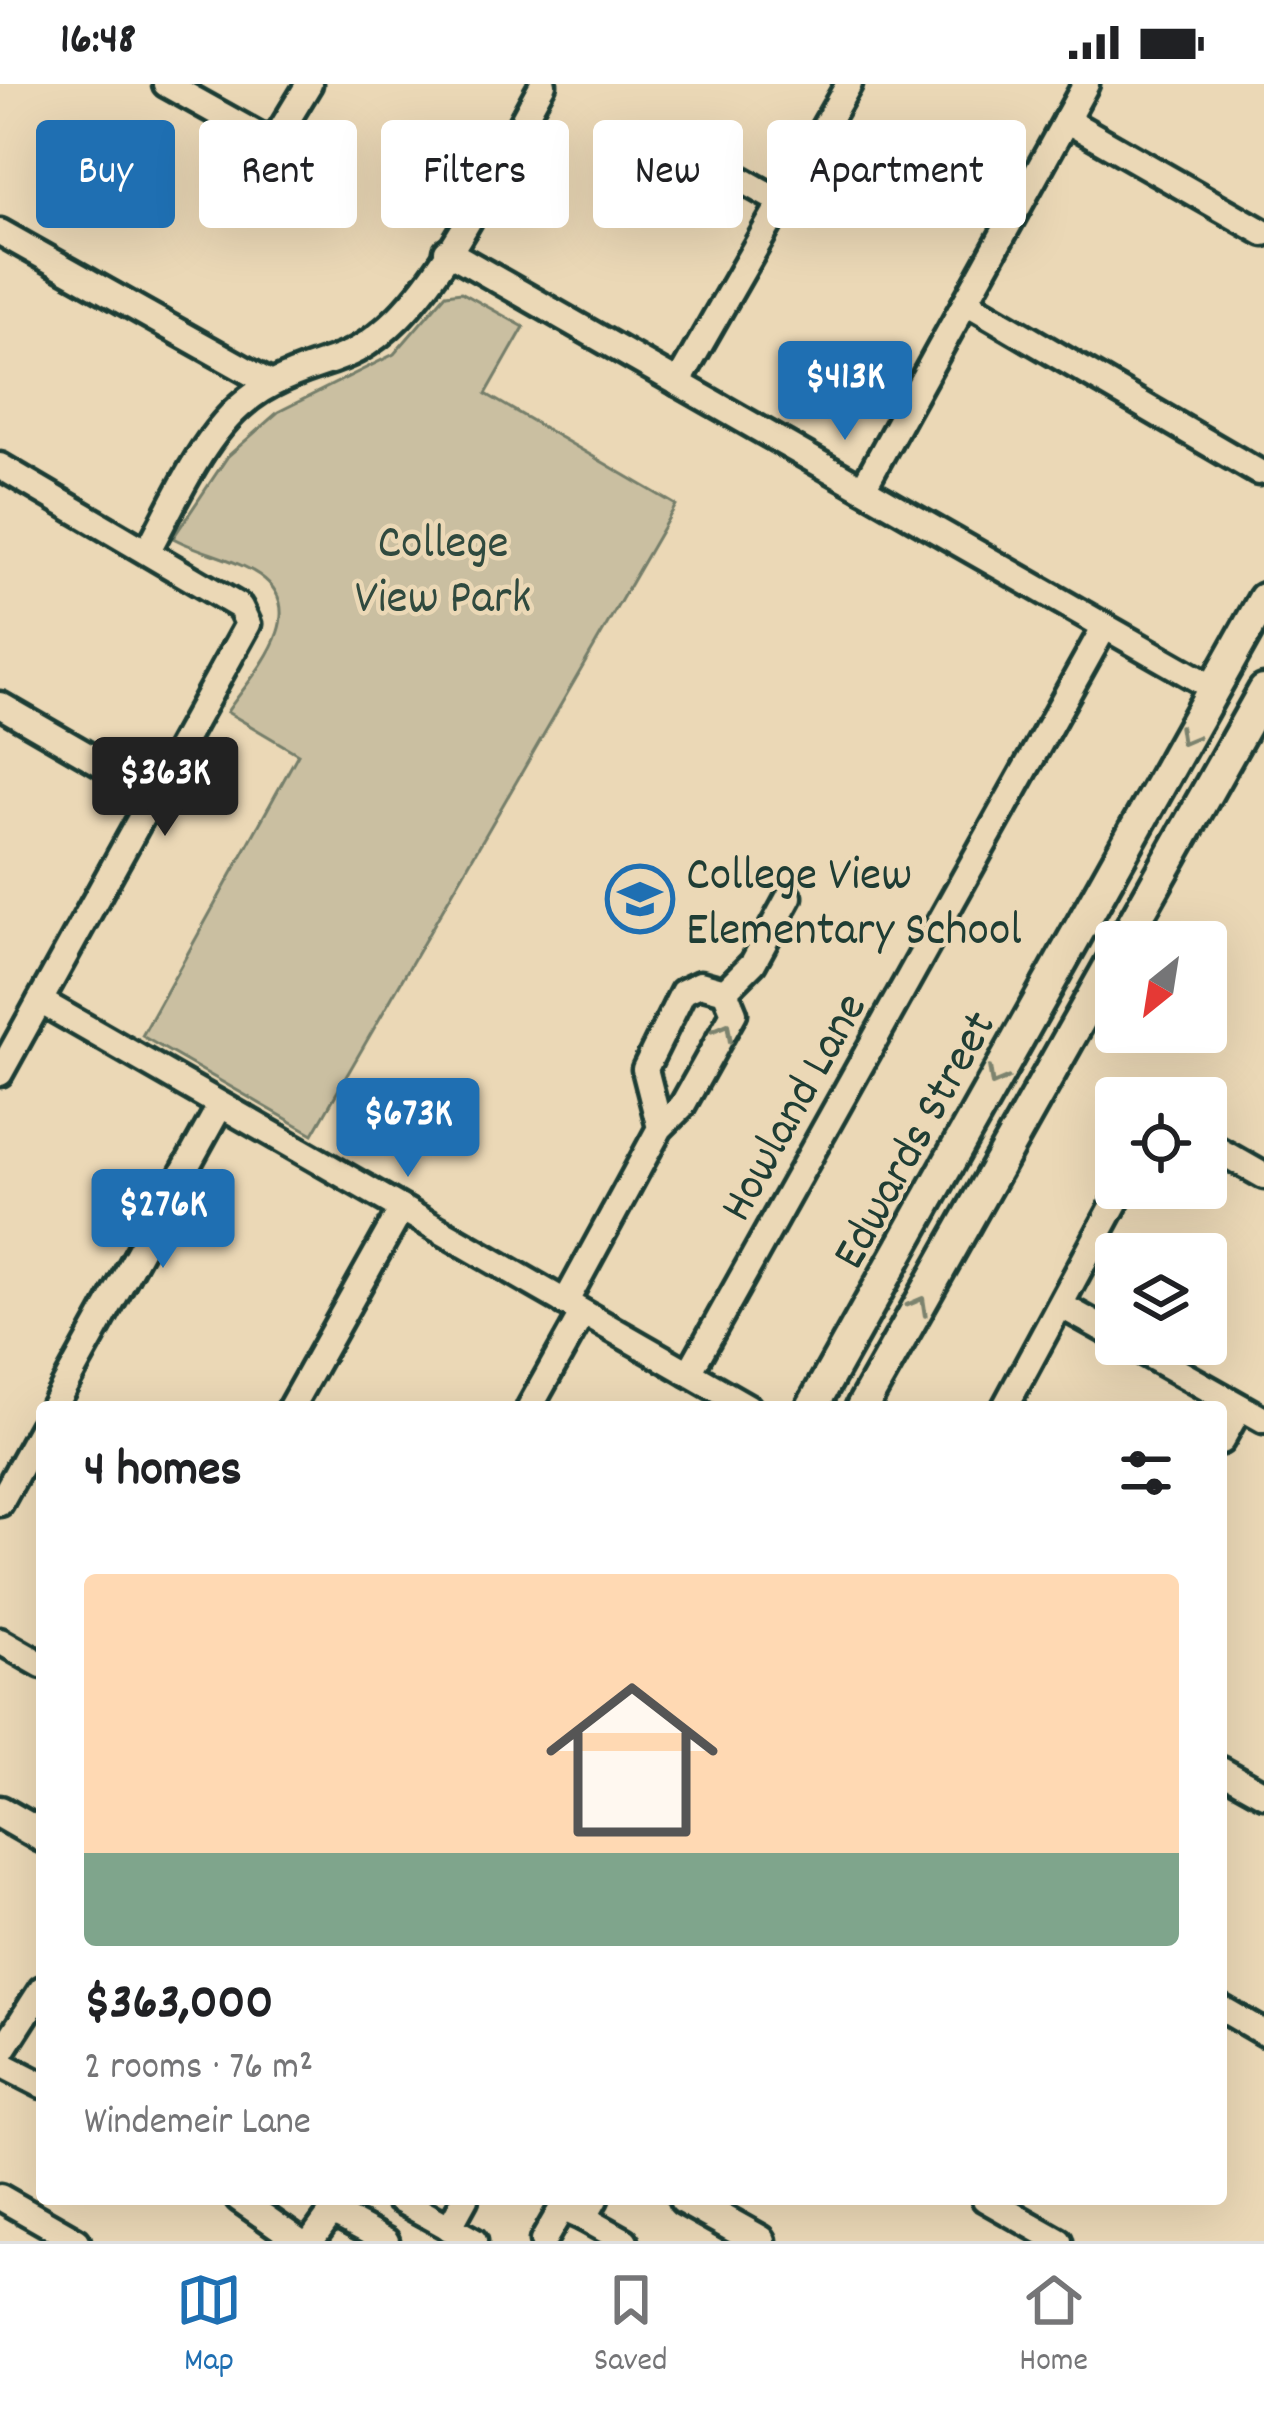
<!DOCTYPE html>
<html lang="en">
<head>
<meta charset="utf-8">
<style>
  body { margin:0; font-family:Dekko,sans-serif; background:#f6f6f6; color:#202124; height:100vh; display:flex; flex-direction:column; font-size:45px; white-space:nowrap }
  * { box-sizing:border-box; margin:0 }
  p { font-size:39px; color:#757577 }
  .icon { flex:none; width:66px; height:66px; fill:none; stroke:currentColor; stroke-width:2; stroke-linecap:round; stroke-linejoin:round }
  .map { position:relative; flex:1; overflow:hidden }
  .sheet { position:absolute; left:36px; top:1317px; width:1191px; height:804px; display:flex; flex-direction:column; background:#fff; border-radius:12px; box-shadow:0 12px 48px #0002 }
  .sheet>* { flex:none }
  .guide { position:absolute; left:36px; top:36px; width:1194px; height:108px; display:flex; gap:24px }
  .needle { width:78px; rotate:210deg }
  .controls { position:absolute; left:1095px; top:837px; display:grid; gap:24px }
  .controls a { display:grid; place-items:center; width:132px; height:132px; border-radius:12px; background:#fff; box-shadow:0 12px 48px #0002; font-size:60px }
  .price { position:absolute; translate:-50% -102px; padding:0 27px; border-radius:12px; background:#1f6fb2; color:#fff; font-size:39px; line-height:78px; filter:drop-shadow(0 3px 6px #0008) }
  .price::after { content:''; position:absolute; left:50%; top:72px; width:36px; height:27px; margin-left:-18px; background:inherit; clip-path:polygon(0 0,100% 0,50% 100%) }
  .price.current { background:#222; color:#fff }
  ul { padding:0; list-style:none }
  li { display:grid; align-content:center; gap:24px; height:636px; padding:0 48px }
  li+li { border-top:3px solid #e0e0e0 }
  li span { display:grid; place-items:center; height:372px; border-radius:12px; color:#555 }
  li>.icon { margin-inline-start:auto }
  span .icon { width:216px; height:216px; fill:#fffc; stroke-width:1 }
  li b { font-size:51px }
  h2 { display:flex; justify-content:space-between; align-items:center; height:144px; padding:0 48px; font-size:51px }
  .chip { padding:0 42px; border-radius:12px; background:#fff; box-shadow:0 12px 48px #0002; font-size:42px; line-height:108px }
  .chip.current { background:#1f6fb2; color:#fff }
  .status { display:flex; justify-content:space-between; align-items:center; height:84px; padding:0 60px; background:#fff; direction:ltr }
  .status svg { height:33px; fill:currentColor }
  .dock { display:flex; justify-content:space-around; align-items:center; height:168px; border-top:3px solid #e0e0e0; background:#fff; font-size:33px; color:#757577 }
  .dock a { display:grid; justify-items:center; gap:6px }
  .dock .current { color:#1f6fb2 }
  .map>svg:first-child { display:block }
  .green { fill:#cabfa1; stroke:#747e6a; stroke-width:3 }
  .lines { fill:none; stroke-linecap:round; stroke-linejoin:round }
  .minor-casing { stroke:#1f3d34; stroke-width:33 }
  .major-casing { stroke:#1f3d34; stroke-width:39 }
  .minor { stroke:#ebd8b6; stroke-width:24 }
  .major { stroke:#ebd8b6; stroke-width:30 }
  .oneway { stroke:#7b836e }
  .labels { text-anchor:middle; stroke-width:9; stroke-linejoin:round; paint-order:stroke }
  .park-label { font-size:48px; fill:#304a3f; stroke:#ebd8b6 }
  .poi-label { font-size:48px; fill:#1f3d34; stroke:#ebd8b6; text-anchor:start }
  .street-label { font-size:48px; fill:#1f3d34; stroke:#ebd8b6 }
</style>
</head>
<body>
<div class="status"><b>16:48</b><svg viewBox="0 0 49 12"><path d="M0 12V9h3v3zM5 12V6h3v6zM10 12V3h3v9zM15 12V0h3v12zM26 1h20v11H26zM47 4h2v5h-2z"/></svg></div>
<div class="map">
<svg width="1264" height="2157" viewBox="0 0 1264 2157">
  <rect width="100%" height="100%" fill="#ebd8b6"/>
  <filter id="ink" filterUnits="userSpaceOnUse"><feTurbulence type="fractalNoise" baseFrequency=".00833" numOctaves="2"/><feDisplacementMap in="SourceGraphic" scale="24" xChannelSelector="R" yChannelSelector="G"/><feConvolveMatrix kernelMatrix="1 2 1 2 8 2 1 2 1" color-interpolation-filters="sRGB"/></filter>
  <g filter="url(#ink)">
    <path class="green" d="M461,208L524,243L486,310L676,421L313,1050L142,952L298,670L227,628C250,593 315,529 259,491C236,475 199,468 173,454L228,372L278,328L394,270L446,210Z"/>
    <g class="lines">
      <defs>
        <g id="minor">
          <polyline points="166,0 263,54 278,51 309,0"/>
          <polyline points="1066,36 1264,149"/>
          <polyline points="678,60 781,118"/>
          <polyline points="0,148 271,300"/>
          <polyline points="447,167 1213,604"/>
          <polyline points="966,218 1258,388"/>
          <polyline points="678,299 849,0"/>
          <polyline points="0,382 240,523 248,540 0,989"/>
          <polyline points="863,404 1086,0"/>
          <path d="M148,466C180,408 210,331 272,300C326,272 349,283 399,233C458,173 501,73 543,0"/>
          <polyline points="0,621 156,711"/>
          <polyline points="725,907 753,879 789,813"/>
          <polyline points="40,917 748,1323"/>
          <polyline points="1206,1059 1264,1092"/>
          <polyline points="565,1219 660,1044 682,1022 734,929 725,907 700,900 683,908 645,985 660,1044"/>
          <polyline points="1062,1222 1116,1252"/>
          <polyline points="1129,1260 1264,1336"/>
          <polyline points="689,1289 1105,542"/>
          <polyline points="53,1323 220,1022"/>
          <polyline points="291,1323 401,1126"/>
          <polyline points="530,1323 582,1230"/>
          <polyline points="1005,1323 1123,1104"/>
          <polyline points="1221,1357 1240,1323"/>
          <polyline points="0,1419 42,1343"/>
          <polyline points="0,1557 42,1581"/>
          <polyline points="1221,1686 1264,1710"/>
          <polyline points="42,1905 1,1969 1,1980 42,2001"/>
          <polyline points="1221,1924 1264,1949"/>
          <polyline points="0,2113 77,2157"/>
          <polyline points="239,2115 299,2157"/>
          <polyline points="398,2115 474,2157"/>
          <polyline points="985,2115 1059,2157"/>
          <polyline points="584,2134 625,2157"/>
          <polyline points="449,2144 465,2115"/>
          <polyline points="311,2157 332,2128 386,2157"/>
          <polyline points="543,2157 562,2124 584,2134 595,2115"/>
        </g>
        <g id="major">
          <polyline points="1123,858 1264,607"/>
          <polyline points="812,1323 1264,515"/>
          <polyline points="862,1323 1116,871"/>
          <polyline points="0,1728 42,1752"/>
          <polyline points="685,2115 760,2157"/>
        </g>
      </defs>
      <use href="#minor" class="minor-casing"/>
      <use href="#major" class="major-casing"/>
      <use href="#minor" class="minor"/>
      <use href="#major" class="major"/>
    </g>
    <defs><path id="oneway-chevron" d="M-2-3.5L2.5 0L-2 3.5" fill="none" stroke-width="1.6" stroke-linecap="round" stroke-linejoin="round" transform="scale(3)"/></defs>
    <g class="oneway">
      <use href="#oneway-chevron" transform="translate(1186 653) rotate(119)"/>
      <use href="#oneway-chevron" transform="translate(724 947) rotate(-61)"/>
      <use href="#oneway-chevron" transform="translate(996 994) rotate(119)"/>
      <use href="#oneway-chevron" transform="translate(919 1221) rotate(-61)"/>
    </g>
  </g>
  <defs>
    <symbol id="school-ring" viewBox="-11 -11 22 22"><circle r="9.5" fill="#ebd8b6" stroke="#1f6fb2" stroke-width="1.5"/><path d="M0-5L7-2L0 1L-7-2ZM-4 1L0 2.5L4 1V4Q0 6-4 4Z" fill="#1f6fb2"/></symbol>
  </defs>
  <g fill-rule="evenodd">
    <use href="#school-ring" x="602" y="777" width="76" height="76"/>
  </g>
  <g class="labels">
    <g class="park-label">
      <text x="443" y="472">College<tspan x="443" dy="55">View Park</tspan></text>
    </g>
    <g class="poi-label">
      <text x="686" y="804">College View<tspan x="686" dy="55">Elementary School</tspan></text>
    </g>
    <g class="street-label">
      <text transform="translate(790 1021) rotate(-61)" y="17">Howland Lane</text>
      <text transform="translate(911 1054) rotate(-61)" y="17">Edwards Street</text>
    </g>
  </g>
</svg>
<div class="controls">
<a><svg class="needle" viewBox="-14 -14 28 28"><path d="M0-13l5 13h-10z" fill="#e53935"/><path d="M0 13l5-13h-10z" fill="#757577"/></svg></a>
<a><svg class="icon" aria-label="locate" viewBox="0 0 24 24"><circle cx="12" cy="12" r="6"/><path d="M12 2v4M12 18v4M2 12h4M18 12h4"/></svg></a>
<a><svg class="icon" aria-label="layers" viewBox="0 0 24 24"><path d="M12 4l9 5-9 5-9-5zM3 14l9 5 9-5"/></svg></a>
</div>
<b class="price" style="left:845px;top:359px">$413K</b>
<b class="price current" style="left:165px;top:755px">$363K</b>
<b class="price" style="left:408px;top:1096px">$673K</b>
<b class="price" style="left:163px;top:1187px">$276K</b>
<div class="guide">
<a class="chip current">Buy</a>
<a class="chip">Rent</a>
<a class="chip">Filters</a>
<a class="chip">New</a>
<a class="chip">Apartment</a>
</div>
<section class="sheet">
<h2>4 homes<svg class="icon" aria-label="filters" viewBox="0 0 24 24"><path d="M4 7h16M4 17h16"/><circle cx="9" cy="7" r="2"/><circle cx="15" cy="17" r="2"/></svg></h2>
<ul>
<li><span style="background:linear-gradient(#ffd9b3 75%,#7fa58c 0)"><svg class="icon" aria-label="home" viewBox="0 0 24 24"><path d="M3 11l9-7 9 7M6 9v11h12V9"/></svg></span><div><b>$363,000</b><p>2 rooms · 76 m²</p><p>Windemeir Lane</p></div></li>
</ul>
</section>
</div>
<nav class="dock">
<a class="current"><svg class="icon" aria-label="map" viewBox="0 0 24 24"><path d="M3 6l6-2 6 2 6-2v14l-6 2-6-2-6 2zM9 4v14M15 6v14"/></svg>Map</a>
<a><svg class="icon" aria-label="saved" viewBox="0 0 24 24"><path d="M7 4h10v16l-5-4-5 4z"/></svg>Saved</a>
<a><svg class="icon" aria-label="home" viewBox="0 0 24 24"><path d="M3 11l9-7 9 7M6 9v11h12V9"/></svg>Home</a>
</nav>
</body>
</html>
